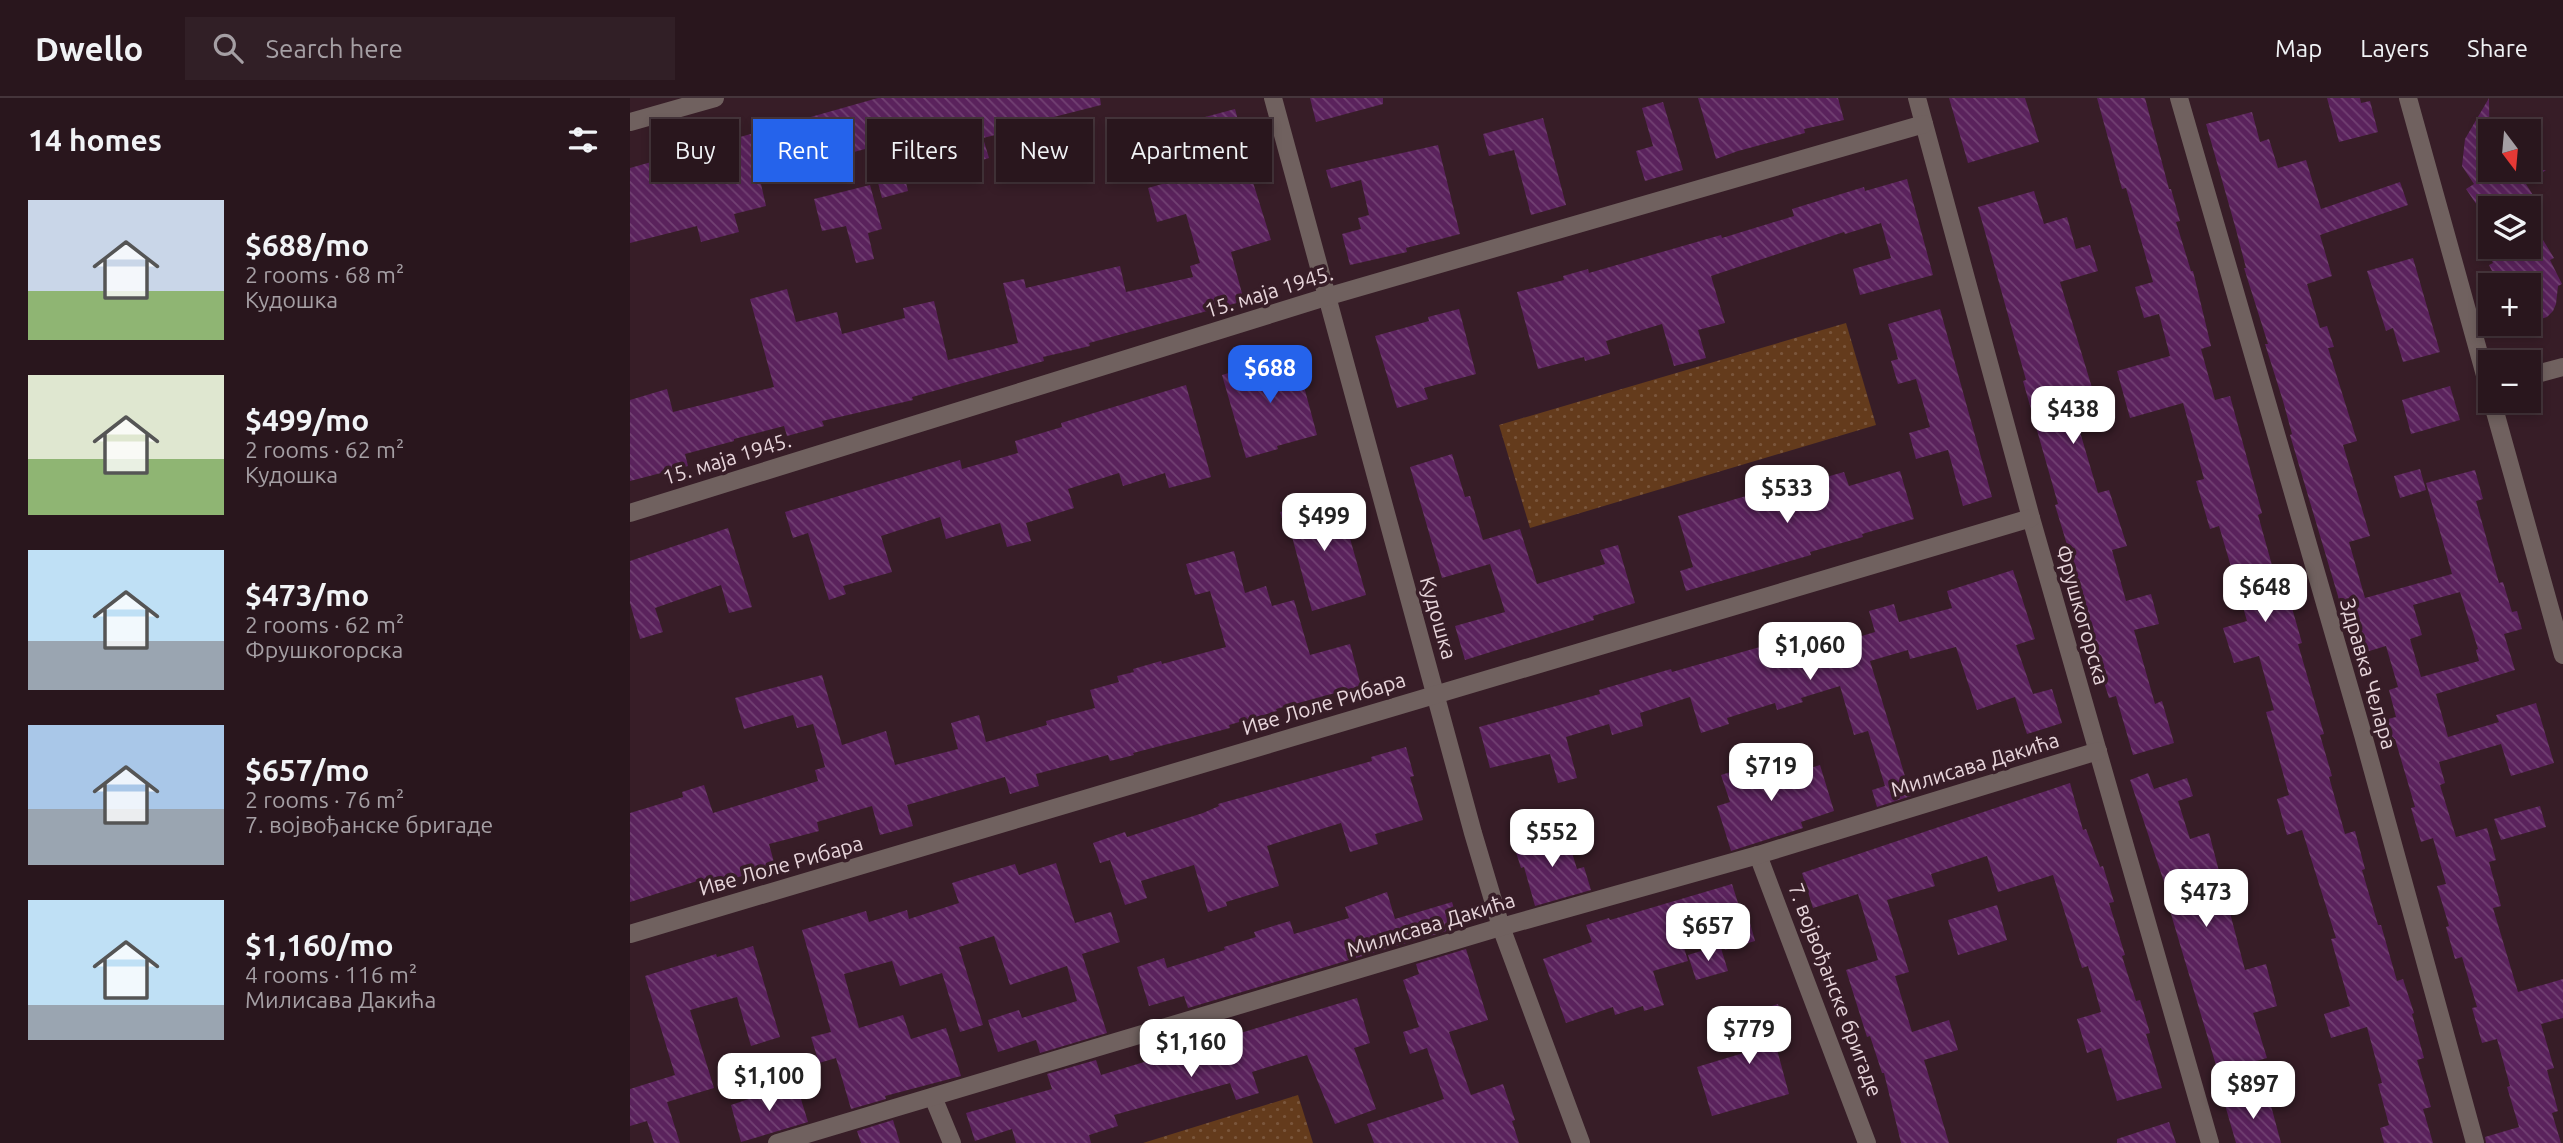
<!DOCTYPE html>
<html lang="en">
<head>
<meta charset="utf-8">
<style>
  body { margin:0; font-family:Ubuntu,sans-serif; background:#311f26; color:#f1f3f6; height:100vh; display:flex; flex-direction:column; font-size:26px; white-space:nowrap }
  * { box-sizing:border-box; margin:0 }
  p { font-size:23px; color:#a59fa4 }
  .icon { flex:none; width:38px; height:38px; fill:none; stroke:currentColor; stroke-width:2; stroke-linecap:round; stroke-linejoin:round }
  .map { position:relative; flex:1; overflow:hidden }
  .panel { display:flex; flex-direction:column; background:#29161d; width:630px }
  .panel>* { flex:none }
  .banner { position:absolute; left:21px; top:21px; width:665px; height:63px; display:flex; gap:14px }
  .needle { width:46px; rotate:164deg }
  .buttons { position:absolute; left:1848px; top:21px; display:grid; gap:14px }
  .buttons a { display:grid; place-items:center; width:63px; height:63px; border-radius:0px; background:#29161d; box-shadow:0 4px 10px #0003,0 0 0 2px #45353b; font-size:35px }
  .price { position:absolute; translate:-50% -60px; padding:0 16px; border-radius:14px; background:#fff; color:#222; font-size:23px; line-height:46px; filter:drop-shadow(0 2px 4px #0008) }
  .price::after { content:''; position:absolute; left:50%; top:42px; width:21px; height:16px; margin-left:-10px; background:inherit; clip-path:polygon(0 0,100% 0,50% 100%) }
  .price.active { background:#2563eb; color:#fff }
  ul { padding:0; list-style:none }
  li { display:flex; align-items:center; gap:21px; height:175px; padding:0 28px }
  li span { display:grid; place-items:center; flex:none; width:196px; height:140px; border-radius:0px; color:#555 }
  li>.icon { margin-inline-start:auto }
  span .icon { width:84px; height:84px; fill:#fffc; stroke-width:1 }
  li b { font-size:30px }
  h2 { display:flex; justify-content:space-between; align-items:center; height:84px; padding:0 28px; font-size:30px }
  .chip { padding:0 24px; border-radius:0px; background:#29161d; box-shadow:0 4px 10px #0003,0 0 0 2px #45353b; font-size:24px; line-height:63px }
  .chip.active { background:#2563eb; color:#fff }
  header { display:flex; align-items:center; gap:42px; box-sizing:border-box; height:98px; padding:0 35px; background:#29161d; border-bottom:2px solid #45353b }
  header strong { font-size:33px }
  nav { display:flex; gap:38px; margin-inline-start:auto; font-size:24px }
  .search { width:490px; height:63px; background:#311f26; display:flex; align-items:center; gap:18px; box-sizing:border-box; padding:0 24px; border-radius:0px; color:#a59fa4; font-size:26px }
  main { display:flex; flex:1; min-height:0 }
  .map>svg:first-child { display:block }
  .grass { fill:url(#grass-dots) }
  .building { fill:url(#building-back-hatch); fill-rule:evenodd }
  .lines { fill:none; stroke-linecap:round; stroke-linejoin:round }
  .street { stroke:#70615f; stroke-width:18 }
  .labels { text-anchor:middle; stroke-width:7; stroke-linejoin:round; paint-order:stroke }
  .street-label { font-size:21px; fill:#e7d5db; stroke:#371d27 }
</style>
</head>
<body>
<header>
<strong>Dwello</strong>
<div class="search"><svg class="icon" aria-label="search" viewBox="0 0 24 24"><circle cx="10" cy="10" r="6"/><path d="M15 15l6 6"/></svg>Search here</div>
<nav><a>Map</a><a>Layers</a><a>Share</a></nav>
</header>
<main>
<section class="panel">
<h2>14 homes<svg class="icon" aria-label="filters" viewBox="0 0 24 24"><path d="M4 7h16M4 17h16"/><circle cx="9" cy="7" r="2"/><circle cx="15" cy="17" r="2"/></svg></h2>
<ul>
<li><span style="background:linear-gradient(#c9d6e8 65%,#8fb573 0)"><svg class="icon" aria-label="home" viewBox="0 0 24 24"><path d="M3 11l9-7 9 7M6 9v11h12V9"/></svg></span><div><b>$688/mo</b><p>2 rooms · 68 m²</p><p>Кудошка</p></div></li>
<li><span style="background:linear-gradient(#dfe7d0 60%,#8fb573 0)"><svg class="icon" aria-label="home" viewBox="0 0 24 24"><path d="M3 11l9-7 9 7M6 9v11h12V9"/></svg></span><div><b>$499/mo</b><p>2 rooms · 62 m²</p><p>Кудошка</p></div></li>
<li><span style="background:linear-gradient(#bfe0f5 65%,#9aa5b1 0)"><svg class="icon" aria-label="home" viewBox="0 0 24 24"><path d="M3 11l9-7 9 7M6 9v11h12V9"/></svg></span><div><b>$473/mo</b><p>2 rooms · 62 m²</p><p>Фрушкогорска</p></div></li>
<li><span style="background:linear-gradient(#a9c7e8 60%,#9aa5b1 0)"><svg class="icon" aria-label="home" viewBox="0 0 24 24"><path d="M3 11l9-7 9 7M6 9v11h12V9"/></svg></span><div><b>$657/mo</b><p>2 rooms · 76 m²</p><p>7. војвођанске бригаде</p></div></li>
<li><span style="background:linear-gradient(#bfe0f5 75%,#9aa5b1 0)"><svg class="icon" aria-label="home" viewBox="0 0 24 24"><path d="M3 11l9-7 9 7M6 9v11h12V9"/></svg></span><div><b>$1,160/mo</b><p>4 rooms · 116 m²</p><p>Милисава Дакића</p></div></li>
</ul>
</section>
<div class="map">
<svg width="1933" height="1045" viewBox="0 0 1933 1045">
  <defs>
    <pattern id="grass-dots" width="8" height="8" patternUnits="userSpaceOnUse" patternTransform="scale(1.75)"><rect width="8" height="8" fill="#643b1c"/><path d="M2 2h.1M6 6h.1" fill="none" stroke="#7a563c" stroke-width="1.8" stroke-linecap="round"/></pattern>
    <pattern id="building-back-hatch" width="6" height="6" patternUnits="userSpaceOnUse" patternTransform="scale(1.75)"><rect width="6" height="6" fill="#5a225c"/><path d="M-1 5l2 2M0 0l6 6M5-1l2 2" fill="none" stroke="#724173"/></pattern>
  </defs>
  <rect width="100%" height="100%" fill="#371d27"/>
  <g class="grass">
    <polygon points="1216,225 1246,327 900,430 869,327"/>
    <polygon points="668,997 683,1045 513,1045"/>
  </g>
  <g class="building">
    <polygon points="248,0 470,0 471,7 408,23 409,26 353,40 359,60 329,69 326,58 273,72 278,93 252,100 239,50 167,69 169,76 131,86 136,108 104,116 109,134 71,144 67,128 0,145 0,70"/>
    <polygon points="680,0 753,0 753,6 686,24"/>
    <polygon points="1068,0 1208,0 1214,22 1174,31 1175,35 1108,53 1086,61"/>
    <polygon points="1319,0 1395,0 1409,44 1338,65"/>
    <polygon points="1467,0 1515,0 1539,91 1541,91 1550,123 1546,124 1561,173 1563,173 1581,248 1571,251 1585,302 1600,298 1632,415 1628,417 1643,471 1648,469 1659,510 1662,510 1672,545 1668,546 1694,636 1690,637 1702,678 1699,679 1715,736 1725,733 1735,771 1732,772 1748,827 1751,827 1767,883 1773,881 1784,915 1782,916 1794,960 1787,962 1801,1009 1793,1011 1803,1045 1754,1045 1750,1030 1759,1027 1748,986 1752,985 1737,929 1701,940 1694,916 1720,908 1701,841 1706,840 1672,732 1657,737 1647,701 1659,697 1636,614 1644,612 1629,558 1604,565 1593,530 1617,523 1589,428 1580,431 1566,383 1574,381 1553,305 1500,320 1487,273 1540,258 1529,216 1514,220 1505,189 1523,184 1496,90 1492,91"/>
    <polygon points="1697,0 1730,0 1731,5 1740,3 1748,34 1709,44"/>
    <polygon points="1859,0 1860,72 1916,72 1896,86 1911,110 1849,110 1836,91 1844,86 1832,68 1835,41"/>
    <polygon points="1033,4 1053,72 1015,83 1006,53 1023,48 1012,10"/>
    <polygon points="605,11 615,48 612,49 641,142 601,154 614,203 459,245 460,248 413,259 414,263 282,299 283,302 192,323 194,328 157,338 154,328 104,341 104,343 55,356 58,368 0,383 0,302 37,291 43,314 144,289 120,201 157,191 166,224 207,214 212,236 275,220 273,210 304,203 318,262 388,245 373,185 394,181 396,190 490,168 496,194 563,179 560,168 570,165 556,116 527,124 518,90 578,73 564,22"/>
    <path d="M1622,14L1630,44L1639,41L1648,70L1676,62L1691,111L1770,84L1778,107L1690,137L1702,178L1677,186L1690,230L1697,228L1704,249L1698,250L1727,343L1713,347L1740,438L1719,444L1735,500L1822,476L1796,385L1845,372L1853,401L1846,403L1869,485L1873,484L1882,514L1887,513L1892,531L1874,536L1885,572L1806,596L1818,639L1869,624L1866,617L1906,605L1924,665L1881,678L1871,646L1809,664L1815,685L1810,687L1826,739L1857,730L1866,762L1859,764L1871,808L1863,810L1888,894L1933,881V920L1911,926L1924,970L1917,972L1928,1013L1922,1015L1931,1045H1856L1855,1039L1889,1029L1877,989L1880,988L1867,941L1852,945L1842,910L1847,909L1832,859L1825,861L1816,829L1819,828L1807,788L1816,786L1803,740L1791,744L1781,710L1785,709L1765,641L1760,642L1754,622L1766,619L1759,592L1768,589L1756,548L1729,556L1719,525H1716L1660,337L1662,336L1653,303L1635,246H1638L1614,170H1616L1605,128L1576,26ZM1830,494L1848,551L1846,552L1849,563L1791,579L1780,541L1792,537L1783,507Z"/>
    <polygon points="913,20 936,107 901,117 884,52 859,58 853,36"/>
    <polygon points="808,47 830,136 776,150 777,154 720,167 712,136 731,131 728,120 739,117 731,82 701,90 696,72"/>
    <polygon points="1277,81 1303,177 1230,197 1223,171 1261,160 1251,125 1215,136 1214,134 1081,178 1095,225 1068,232 1076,260 1044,268 1032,226 976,243 980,256 955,263 954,259 908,271 887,194 934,182 933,178 958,171 959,175 1091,137 1092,140 1164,118 1162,111 1234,89 1235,93"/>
    <polygon points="240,87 252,131 238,135 244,161 226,165 216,128 192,133 184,101"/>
    <polygon points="1404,93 1414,126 1437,119 1446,151 1460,147 1468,173 1430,184 1463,293 1453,296 1463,330 1450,334 1468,395 1479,392 1497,448 1482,452 1496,503 1521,496 1529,526 1504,532 1525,606 1532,603 1544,645 1503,657 1486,598 1479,600 1461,544 1454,514 1457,513 1425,407 1428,406 1393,283 1396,282 1348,109"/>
    <polygon points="1899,119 1924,160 1920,162 1932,186 1928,188 1926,206 1923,213 1917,219 1899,225 1899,187 1869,187 1859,167 1863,165 1855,149 1899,149"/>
    <polygon points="1783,160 1810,254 1773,264 1763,230 1756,233 1737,173"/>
    <polygon points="829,211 846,276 794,290 798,301 767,310 745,238 799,223 798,219"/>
    <polygon points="1310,211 1362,399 1333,408 1318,352 1286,361 1279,335 1300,329 1286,281 1268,286 1261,263 1268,261 1258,226"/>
    <polygon points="665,255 687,337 647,348 648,351 616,360 592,277"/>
    <polygon points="556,287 581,379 539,390 535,375 493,388 489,375 438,391 444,410 396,425 401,443 377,449 370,425 316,441 310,419 251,438 262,474 213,488 216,496 199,502 178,435 163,440 155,414 330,362 332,371 388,355 385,343 432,329 431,325"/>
    <polygon points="1820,288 1830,322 1781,336 1772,302"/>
    <polygon points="822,356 835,399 840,398 853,442 890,431 907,486 975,466 970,452 988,447 1005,505 963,518 964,522 835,562 825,528 875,514 860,466 812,480 780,369"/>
    <polygon points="1790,371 1796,392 1770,400 1764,378"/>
    <polygon points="1270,373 1284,421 1232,436 1233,439 1180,454 1181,457 1056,493 1050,473 1063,469 1048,418 1160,385 1161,389 1214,374 1219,388"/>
    <polygon points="708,398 736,497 682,513 661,435 657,437 650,414"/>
    <polygon points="98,430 122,509 99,515 91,487 25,510 33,534 10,541 0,505 0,463"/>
    <polygon points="604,453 615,495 636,488 642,508 664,502 680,557 720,546 731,588 646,611 647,613 599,627 600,630 503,655 504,657 480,663 478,657 406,676 409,688 380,696 375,679 277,707 283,728 250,737 242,708 187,724 189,733 139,746 145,768 79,788 77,780 0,804 0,715 53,699 52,694 74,687 83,715 188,683 185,672 195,669 183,626 167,630 163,617 114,631 105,600 192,577 212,647 256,633 265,667 328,651 321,625 349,617 356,644 417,627 416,623 465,610 460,592 489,584 487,578 504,574 503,571 531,563 532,566 596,549 580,493 565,497 556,466"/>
    <polygon points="1383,472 1405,541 1386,547 1403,596 1422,591 1432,625 1397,636 1385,599 1347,612 1326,549 1280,561 1278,552 1240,563 1281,698 1247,709 1242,692 1255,688 1238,633 1224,637 1210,588 1171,600 1173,604 1147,612 1145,605 1097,620 1099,626 1071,635 1060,599 1010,615 1013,628 982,637 979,626 936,639 947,680 928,685 920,656 860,670 849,629 970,596 969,592 1041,571 1042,574 1190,532 1195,549 1245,534 1239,513 1264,506 1269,524 1322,510 1317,493"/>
    <polygon points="776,649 784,678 780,679 793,722 745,736 748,746 720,754 711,725 637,748 649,788 596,804 597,808 578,814 564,767 511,783 517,800 495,807 480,762 470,765 463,745 495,734 497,739 573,715 589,708 588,706 742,663 741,659"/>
    <polygon points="1150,661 1155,678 1190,667 1204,713 1171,724 1173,730 1101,753 1087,708 1100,704 1091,677 1113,670 1114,673"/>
    <polygon points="1518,675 1524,691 1557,680 1563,698 1548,703 1560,741 1579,735 1615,872 1636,866 1647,908 1623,915 1637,960 1588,974 1538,806 1541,805 1500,682"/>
    <polygon points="1440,685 1453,732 1456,731 1470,769 1473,768 1484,804 1479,805 1495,857 1492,858 1506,903 1510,902 1520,935 1516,936 1532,990 1487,1003 1471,950 1457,955 1447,921 1471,914 1458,868 1452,870 1423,777 1368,794 1357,758 1301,776 1305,788 1257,802 1279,874 1265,878 1282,934 1319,922 1328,952 1294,962 1319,1045 1271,1045 1254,975 1252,975 1240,938 1237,939 1216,872 1248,862 1228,796 1183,810 1172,775"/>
    <polygon points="1910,708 1916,729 1871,742 1864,721"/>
    <polygon points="935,732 947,771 954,769 961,792 905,808 894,769 891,770 884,748"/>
    <polygon points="426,765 445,825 481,814 490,844 452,856 477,935 410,955 406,942 368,954 358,922 389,912 392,920 447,903 437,868 380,887 364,838 329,849 353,927 330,934 312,875 270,888 262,863 214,876 229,930 273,917 281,941 316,930 331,978 255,998 256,1001 221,1011 206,960 189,965 181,939 201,934 172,832 236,813 239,824 277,812 279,821 329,805 322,785 385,766 389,777"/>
    <polygon points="1102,786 1115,827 1120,825 1125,843 1095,852 1083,812 1046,823 1058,863 1023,873 1034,907 1014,913 1013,908 985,917 983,909 936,925 913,861 962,844 956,827 979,820 980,822"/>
    <polygon points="757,794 765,821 822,804 830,829 558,910 554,898 519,908 507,869 534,860 537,870 595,852 594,849 626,839 624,834 660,823 664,836 719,820 715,809"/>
    <polygon points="1367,807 1377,842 1328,857 1318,822"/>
    <polygon points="1090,847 1098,873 1066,882 1058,857"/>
    <polygon points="123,848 150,939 121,948 107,899 60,912 84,990 37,1004 50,1045 24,1045 17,1023 0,1028 0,991 45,977 15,878 86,856 87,859"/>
    <polygon points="836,851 858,922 819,934 841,997 873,986 885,1022 882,1023 889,1045 744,1045 737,1026 814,1001 797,950 780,956 773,934 789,929 773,882 789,876 786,866"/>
    <polygon points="727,900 740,945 724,950 746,1011 705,1026 677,957 622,974 629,995 606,1002 600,985 484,1017 488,1028 459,1037 461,1045 386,1045 382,1031 345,1043 336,1015 422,991 417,976 466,962 471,977"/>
    <polygon points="1148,906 1158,940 1145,944 1159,996 1082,1018 1067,969 1120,953 1110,918"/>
    <polygon points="166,985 178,1024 111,1044 101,1007"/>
    <polygon points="1633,995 1636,1005 1640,1004 1651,1045 1606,1045 1595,1007"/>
    <polygon points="263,1022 270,1045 231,1045 227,1033"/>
    <polygon points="1539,1024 1546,1045 1487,1045 1487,1041"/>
  </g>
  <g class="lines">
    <g class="street">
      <polyline points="643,0 843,735 871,829 951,1045"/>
      <polyline points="1287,0 1401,420 1580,1045"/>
      <polyline points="1549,0 1733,637 1845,1045"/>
      <polyline points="1778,0 1860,295"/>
      <polyline points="0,24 85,0"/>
      <polyline points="1899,278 1933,269"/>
      <polyline points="1862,303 1933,557"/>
      <polyline points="0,415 696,199 1294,26"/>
      <polyline points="1128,757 1237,1045"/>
      <polyline points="0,836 1401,420"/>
      <polyline points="303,999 322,1045"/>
      <polyline points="147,1045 871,829 1128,757 1468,653"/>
    </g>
  </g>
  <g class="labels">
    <g class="street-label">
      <text transform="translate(639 194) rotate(-17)" y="7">15. маја 1945.</text>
      <text transform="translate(97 361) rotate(-17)" y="7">15. маја 1945.</text>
      <text transform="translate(1452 517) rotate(74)" y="7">Фрушкогорска</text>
      <text transform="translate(808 520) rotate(74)" y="7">Кудошка</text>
      <text transform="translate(1738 576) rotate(74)" y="7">Здравка Челара</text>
      <text transform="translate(694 606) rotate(-17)" y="7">Иве Лоле Рибара</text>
      <text transform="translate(1345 667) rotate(-17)" y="7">Милисава Дакића</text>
      <text transform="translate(151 768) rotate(-16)" y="7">Иве Лоле Рибара</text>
      <text transform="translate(801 827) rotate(-17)" y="7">Милисава Дакића</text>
      <text transform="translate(1205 892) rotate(69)" y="7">7. војвођанске бригаде</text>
    </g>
  </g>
</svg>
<div class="buttons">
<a><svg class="needle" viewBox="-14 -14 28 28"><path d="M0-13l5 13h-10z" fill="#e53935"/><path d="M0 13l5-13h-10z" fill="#a59fa4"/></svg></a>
<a><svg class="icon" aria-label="layers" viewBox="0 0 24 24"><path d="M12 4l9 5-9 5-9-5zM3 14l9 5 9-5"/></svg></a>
<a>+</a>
<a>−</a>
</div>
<b class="price active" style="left:640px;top:307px">$688</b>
<b class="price" style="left:1443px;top:348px">$438</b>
<b class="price" style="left:1157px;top:427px">$533</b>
<b class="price" style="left:694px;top:455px">$499</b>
<b class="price" style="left:1635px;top:526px">$648</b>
<b class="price" style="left:1180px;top:584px">$1,060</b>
<b class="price" style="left:1141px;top:705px">$719</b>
<b class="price" style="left:922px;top:771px">$552</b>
<b class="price" style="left:1576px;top:831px">$473</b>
<b class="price" style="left:1078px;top:865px">$657</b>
<b class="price" style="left:1119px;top:968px">$779</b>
<b class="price" style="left:561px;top:981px">$1,160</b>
<b class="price" style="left:139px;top:1015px">$1,100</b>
<b class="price" style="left:1623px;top:1023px">$897</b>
<div class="banner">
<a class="chip">Buy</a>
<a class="chip active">Rent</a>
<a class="chip">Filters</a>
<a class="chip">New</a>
<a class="chip">Apartment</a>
</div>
</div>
</main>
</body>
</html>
